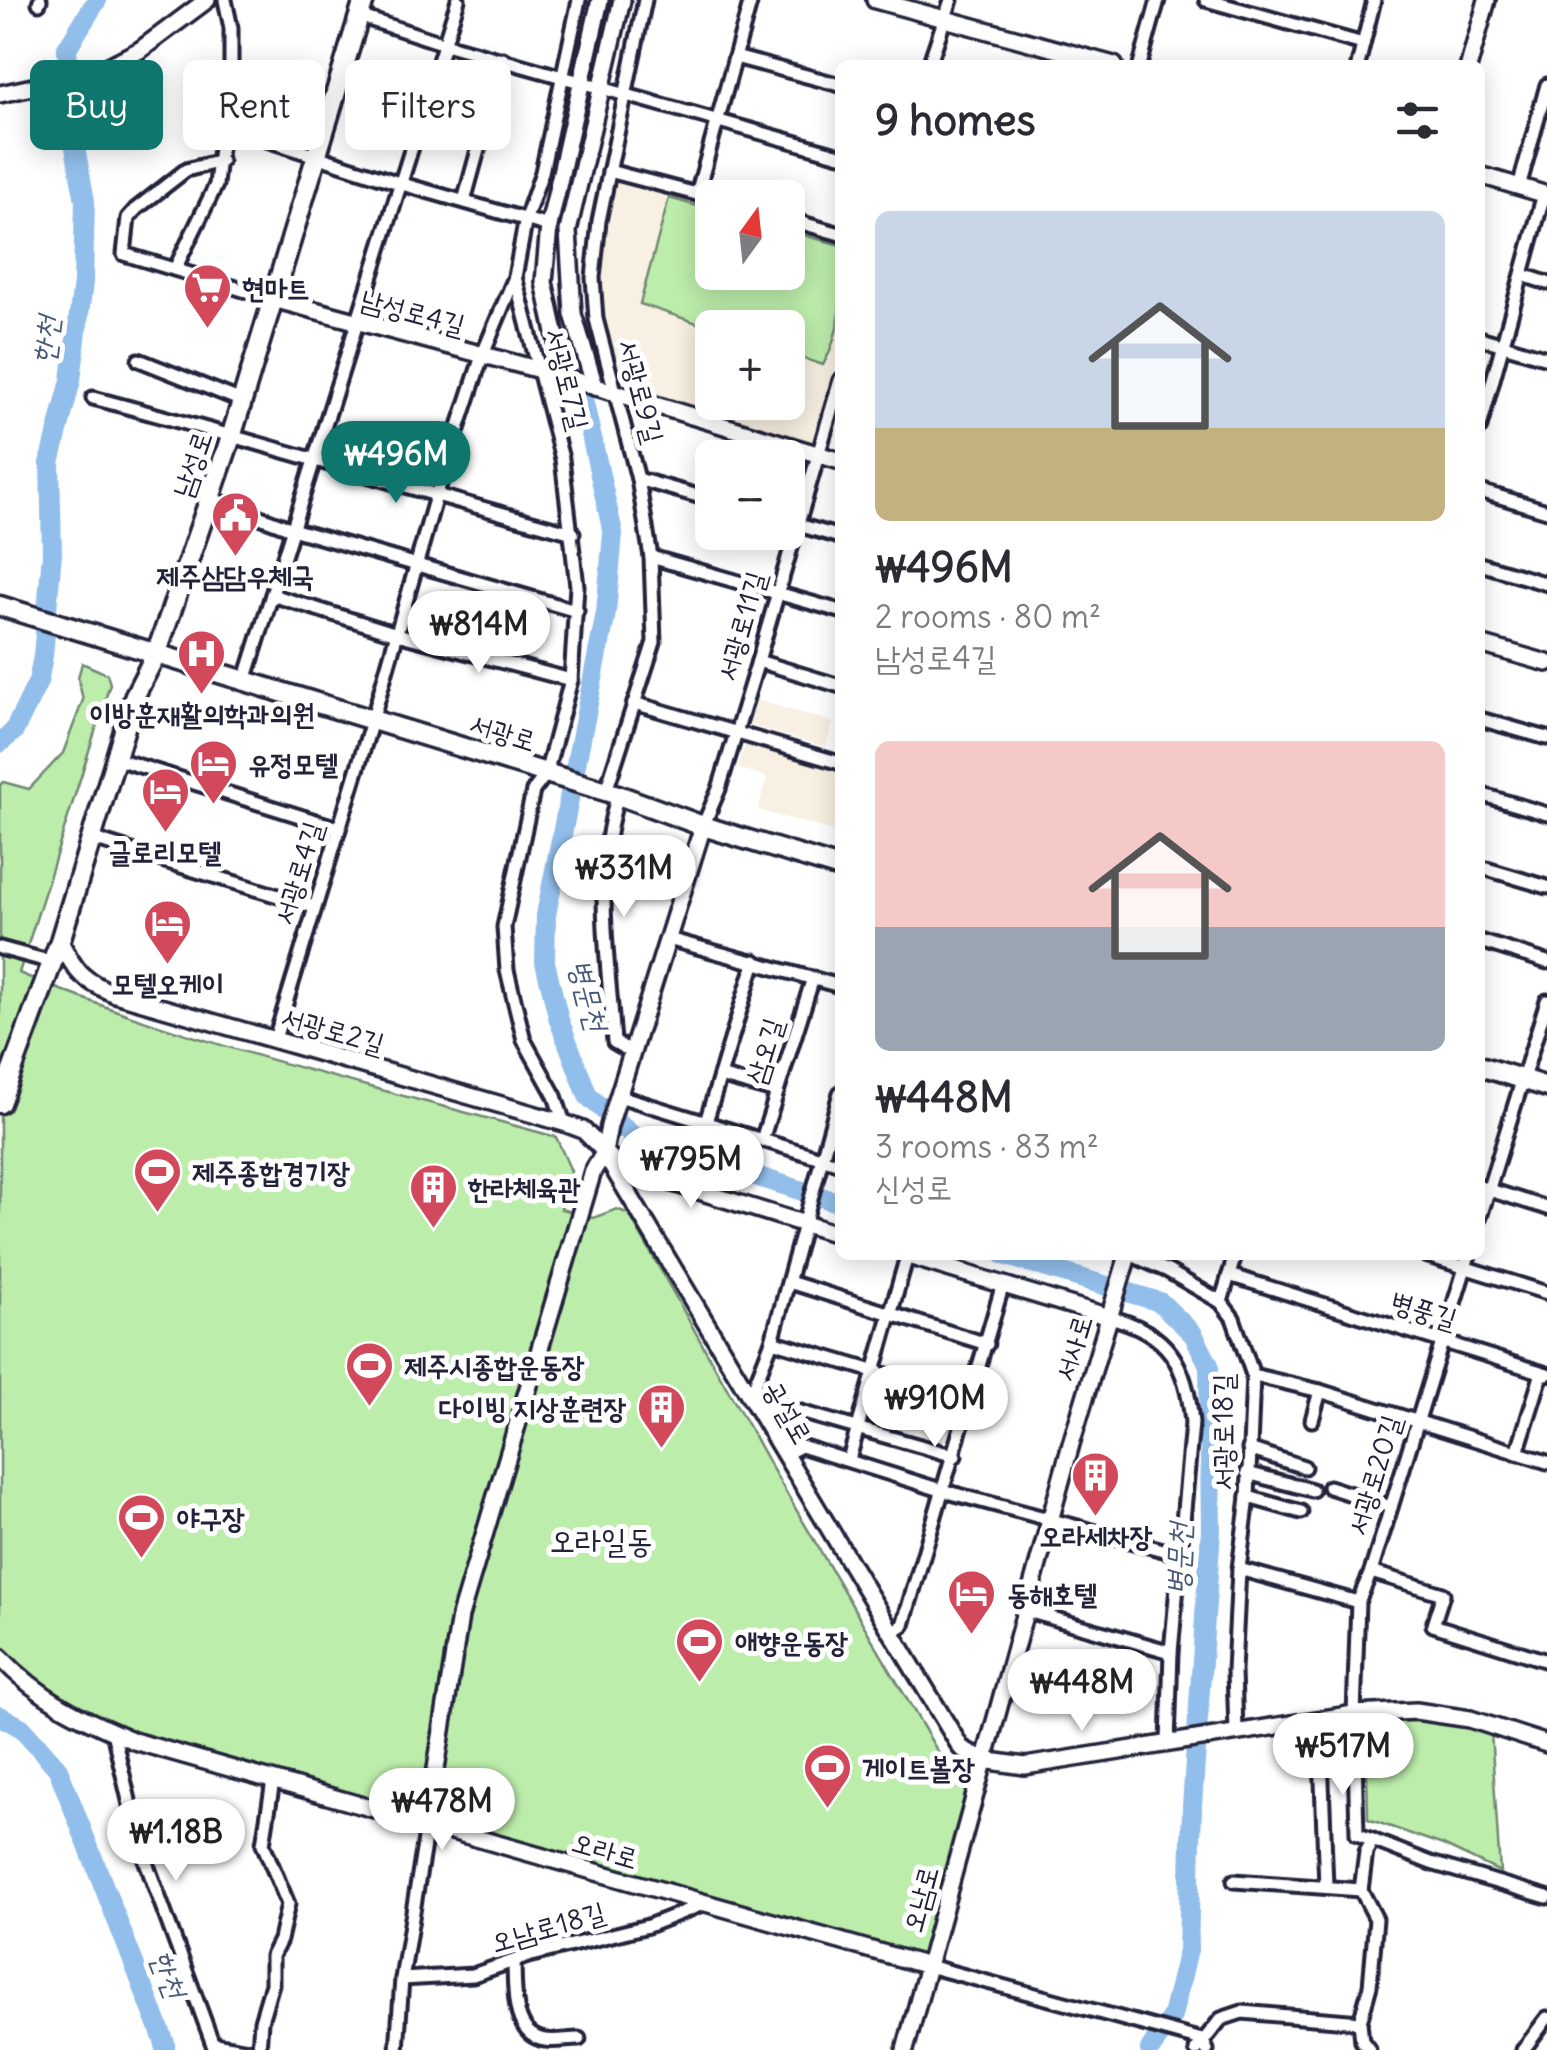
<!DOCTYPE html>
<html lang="en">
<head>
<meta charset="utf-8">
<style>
  body { margin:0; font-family:Delius,"Poor Story",sans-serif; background:#f2f2f3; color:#2b2b33; height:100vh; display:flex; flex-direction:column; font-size:38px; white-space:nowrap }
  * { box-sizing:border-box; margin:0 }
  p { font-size:32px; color:#7c7c81 }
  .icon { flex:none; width:55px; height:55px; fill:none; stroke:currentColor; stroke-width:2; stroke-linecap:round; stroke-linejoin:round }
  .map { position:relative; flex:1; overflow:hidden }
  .drawer { position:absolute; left:835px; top:60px; width:650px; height:1200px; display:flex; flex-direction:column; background:#fff; border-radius:15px; box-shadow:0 5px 25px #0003 }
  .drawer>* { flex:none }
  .hud { position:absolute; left:30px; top:60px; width:655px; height:90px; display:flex; gap:20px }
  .needle { width:65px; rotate:15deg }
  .tools { position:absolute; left:695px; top:180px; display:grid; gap:20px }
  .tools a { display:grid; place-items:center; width:110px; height:110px; border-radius:15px; background:#fff; box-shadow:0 5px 25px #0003; font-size:50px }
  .price { position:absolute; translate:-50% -85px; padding:0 22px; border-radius:35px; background:#fff; color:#222; font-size:32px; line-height:65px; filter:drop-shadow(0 2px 5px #0008) }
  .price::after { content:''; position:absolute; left:50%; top:60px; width:30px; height:22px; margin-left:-15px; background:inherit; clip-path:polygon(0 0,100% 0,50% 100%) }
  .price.on { background:#0f766e; color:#fff }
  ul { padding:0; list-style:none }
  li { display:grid; align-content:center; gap:20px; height:530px; padding:0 40px }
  li span { display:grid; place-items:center; height:310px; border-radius:15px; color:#555 }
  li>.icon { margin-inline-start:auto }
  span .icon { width:180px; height:180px; fill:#fffc; stroke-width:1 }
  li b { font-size:42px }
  h2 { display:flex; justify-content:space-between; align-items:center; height:120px; padding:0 40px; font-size:42px }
  .pill { padding:0 35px; border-radius:15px; background:#fff; box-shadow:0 5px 25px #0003; font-size:35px; line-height:90px }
  .pill.on { background:#0f766e; color:#fff }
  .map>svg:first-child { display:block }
  .built { fill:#f8f0e2; fill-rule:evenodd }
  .green { fill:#bdedab; stroke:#708873; stroke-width:2.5 }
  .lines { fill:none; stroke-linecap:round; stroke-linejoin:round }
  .river { stroke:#91beea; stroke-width:20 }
  .minor-casing { stroke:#22223b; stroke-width:19 }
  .tertiary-casing { stroke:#22223b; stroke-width:22 }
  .secondary-casing { stroke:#22223b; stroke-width:25 }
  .minor { stroke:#fff; stroke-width:11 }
  .tertiary { stroke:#fff; stroke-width:15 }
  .secondary { stroke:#fff; stroke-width:18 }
  .labels { text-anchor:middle; stroke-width:10; stroke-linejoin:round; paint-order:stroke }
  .poi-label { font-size:28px; font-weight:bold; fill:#22223b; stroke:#fff; text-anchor:start }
  .street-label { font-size:28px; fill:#22223b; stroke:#fff }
  .water-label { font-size:30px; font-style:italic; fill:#495978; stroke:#fff }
  .quarter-label { font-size:32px; fill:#22223b; stroke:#fff }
</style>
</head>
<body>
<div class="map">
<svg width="1547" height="2050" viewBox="0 0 1547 2050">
  <rect width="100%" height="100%" fill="#fff"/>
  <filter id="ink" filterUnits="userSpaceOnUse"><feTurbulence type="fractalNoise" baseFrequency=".01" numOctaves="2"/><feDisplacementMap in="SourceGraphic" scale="20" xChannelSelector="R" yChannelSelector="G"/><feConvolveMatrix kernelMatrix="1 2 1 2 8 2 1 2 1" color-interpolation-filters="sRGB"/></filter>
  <g filter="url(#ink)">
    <g class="built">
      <path d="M609,171L712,198V272H788V219L840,234V380L817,454L616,393L593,278ZM712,328H788V402H712Z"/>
      <polygon points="756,700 833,722 826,747 752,726 750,722"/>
      <polygon points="749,743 840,769 840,833 758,810 767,777 738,768 743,749"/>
    </g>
    <g class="green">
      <path d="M669,198L712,210V272H788V231L840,245C840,287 845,327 823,365L788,353V328H712L640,304Z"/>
      <path d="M82,663L107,674L110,684L19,973C191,1046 377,1087 556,1137L571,1171L561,1209L593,1218L617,1209L629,1214L773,1470L942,1759L983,1760L928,1966L125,1737L71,1715L0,1657V785L3,782L29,789L63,753L83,700L78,678Z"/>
      <polygon points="1424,1721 1491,1732 1500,1872 1443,1845 1368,1819 1366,1722"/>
    </g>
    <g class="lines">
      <g class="river">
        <polyline points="583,399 613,533 606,613 546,915 545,962 559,1020 588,1096 634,1137 840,1203"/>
        <polyline points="0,743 14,731 38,682 43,656 52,553 50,463 71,380 83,282 85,201 71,126 67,48 97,0"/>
        <polyline points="1004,1255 1160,1302 1193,1334 1209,1365 1211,1530 1192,1806 1188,1950 1172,2016 1150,2050"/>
        <polyline points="0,1716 22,1728 58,1769 165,2043 165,2050"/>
      </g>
      <defs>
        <g id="minor">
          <polyline points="1206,0 1363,44"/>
          <polyline points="39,3 40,0"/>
          <polyline points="359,16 445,44 840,155"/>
          <polyline points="735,57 840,85"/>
          <polyline points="929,65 951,0"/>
          <polyline points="1140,65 1158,0"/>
          <polyline points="1358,65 1374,0"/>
          <polyline points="227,127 402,184 549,226"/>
          <polyline points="221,161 186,170 136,209 128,218 124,254 273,299"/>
          <polyline points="609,171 712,198"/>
          <polyline points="1519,187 1547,85"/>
          <polyline points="697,194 751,0"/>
          <polyline points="464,201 503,59"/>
          <polyline points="788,219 840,234"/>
          <polyline points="175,269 216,185 220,147 231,117 231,28 225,0"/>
          <polyline points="1523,275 1547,283"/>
          <polyline points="1480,338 1547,358"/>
          <polyline points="139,360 242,401"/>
          <path d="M93,398C254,440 412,490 573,533"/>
          <polyline points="1480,427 1544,194"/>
          <polyline points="638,479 712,500"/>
          <polyline points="1480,491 1547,511"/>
          <polyline points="210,498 292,529 577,611"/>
          <polyline points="788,522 840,537"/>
          <polyline points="651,557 840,611"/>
          <polyline points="1480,564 1547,584"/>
          <polyline points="272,595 397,634 571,680"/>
          <polyline points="758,661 840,686"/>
          <polyline points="245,681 458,0"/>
          <polyline points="634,703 840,763"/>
          <polyline points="1480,719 1547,738"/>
          <polyline points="114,758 338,828"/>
          <polyline points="606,791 654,642 651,557 638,479 596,319 593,278 599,221 645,0"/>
          <polyline points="1480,794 1547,814"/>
          <path d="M618,795C593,875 608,959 614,1042L633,1053"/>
          <polyline points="703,826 719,789 758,661 840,380"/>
          <polyline points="90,838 314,907"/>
          <polyline points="1480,867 1547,887"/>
          <polyline points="668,939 840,986"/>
          <polyline points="1480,941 1547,962"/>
          <polyline points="0,948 52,962"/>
          <polyline points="275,1039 372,721 436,496 482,356 515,277"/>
          <polyline points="720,1076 777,1092"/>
          <polyline points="619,1096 840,1164"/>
          <polyline points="706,1122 755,961"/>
          <polyline points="564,1123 555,1096 524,1040 507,970 504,927 533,791 546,774 571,680 577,586 562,459 515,277 526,218 542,172 579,0"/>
          <polyline points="762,1140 813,978"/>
          <polyline points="1480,1187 1547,1208"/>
          <polyline points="1480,1217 1547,1001"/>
          <polyline points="1132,1255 1168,1271 1221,1302 1233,1318 1253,1375 1248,1497 1239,1569 1234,1671 1236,1731"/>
          <polyline points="1425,1255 1547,1293"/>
          <polyline points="1469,1255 1371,1572 1358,1602 1354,1714 1357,1834 1431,1863 1547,1897"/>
          <polyline points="1229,1275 1547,1374"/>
          <polyline points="789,1282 987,1344"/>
          <polyline points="1221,1302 1235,1255"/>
          <path d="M1109,1317C1169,1332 1187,1365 1192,1423L1171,1652L1168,1743"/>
          <polyline points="772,1341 971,1400"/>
          <polyline points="1253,1375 1320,1391 1547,1462"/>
          <polyline points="750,1397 772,1341 840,1093"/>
          <polyline points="759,1411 776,1405 955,1456"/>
          <polyline points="1312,1420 1320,1391"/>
          <polyline points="1249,1449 1304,1467"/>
          <polyline points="1517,1453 1542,1373"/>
          <polyline points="784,1455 801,1446 944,1491 1178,1554"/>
          <polyline points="849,1459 907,1256"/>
          <polyline points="1247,1473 1312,1490"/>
          <polyline points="1329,1487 1391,1507"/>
          <polyline points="1248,1497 1301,1512"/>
          <polyline points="1239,1569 1358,1602"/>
          <polyline points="1371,1572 1443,1594 1433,1625 1547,1661"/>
          <polyline points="1024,1610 1171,1652"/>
          <polyline points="891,1633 903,1625 1003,1284"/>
          <polyline points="1308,1721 1321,1755 1326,1886"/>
          <polyline points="113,1732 139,1843 215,2050"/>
          <polyline points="1234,1881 1361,1890"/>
          <path d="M514,1961C515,1986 511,2035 545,2040C555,2042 568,2039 579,2039"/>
          <polyline points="928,1966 1202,2040 1207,2050"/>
          <polyline points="402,1979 473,1975 528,1956 648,1926 703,1904"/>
          <polyline points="215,2044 249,2050"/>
          <polyline points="259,2050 261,2021 272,1984 272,1956 280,1940 288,1904 263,1844 273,1781"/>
          <polyline points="397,2050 402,1979 427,1826"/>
          <polyline points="1196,2050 1221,2019 1242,2012 1360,2022"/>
          <polyline points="1369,2050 1362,2041 1360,2022 1370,1986 1376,1919 1361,1890 1366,1852 1373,1840"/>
          <polyline points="1523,2050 1547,2018"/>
        </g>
        <g id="tertiary">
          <polyline points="875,0 1114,65"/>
          <polyline points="1469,65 1487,0"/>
          <polyline points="0,94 93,74 140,50 207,0"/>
          <polyline points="1480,175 1547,195"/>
          <polyline points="273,299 540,370 840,461"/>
          <polyline points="565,378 544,282 549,226 600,0"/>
          <polyline points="595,387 573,314 568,231 622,0"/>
          <polyline points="1480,644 1547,663"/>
          <polyline points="703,826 609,1126 604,1153 961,1748 983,1760 1025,1766 1354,1714 1416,1711 1470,1719 1547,1744"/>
          <path d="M60,941C76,973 82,980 115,994L564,1123L583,1130L619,1166L840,1235"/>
          <polyline points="905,1255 1109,1317"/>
          <path d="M0,1657C41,1700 80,1718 134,1741L928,1966"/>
          <polyline points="427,1826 460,1616 593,1171 604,1153"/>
          <polyline points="905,2050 1071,1444 1128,1255"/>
        </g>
        <g id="secondary">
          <polyline points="0,606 618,795 703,826 840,868"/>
          <polyline points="1480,1066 1547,1087"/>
          <polyline points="0,1103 60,941 135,695 157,652 232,434 364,0"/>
        </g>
      </defs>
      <use href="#minor" class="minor-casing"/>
      <use href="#tertiary" class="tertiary-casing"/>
      <use href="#secondary" class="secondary-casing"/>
      <use href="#minor" class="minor"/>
      <use href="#tertiary" class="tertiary"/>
      <use href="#secondary" class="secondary"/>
    </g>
  </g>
  <defs>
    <symbol id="supermarket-pin" viewBox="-11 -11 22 30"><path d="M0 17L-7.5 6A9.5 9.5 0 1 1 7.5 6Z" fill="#d1495b" stroke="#fff"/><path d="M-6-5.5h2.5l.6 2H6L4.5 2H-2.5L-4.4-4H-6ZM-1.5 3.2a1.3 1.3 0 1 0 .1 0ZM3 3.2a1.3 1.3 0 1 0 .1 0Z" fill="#fff"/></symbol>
    <symbol id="civic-pin" viewBox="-11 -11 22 30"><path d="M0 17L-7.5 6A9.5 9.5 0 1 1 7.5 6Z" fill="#d1495b" stroke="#fff"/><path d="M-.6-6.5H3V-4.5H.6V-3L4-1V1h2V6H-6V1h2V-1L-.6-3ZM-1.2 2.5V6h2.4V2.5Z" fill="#fff"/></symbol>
    <symbol id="hospital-pin" viewBox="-11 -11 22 30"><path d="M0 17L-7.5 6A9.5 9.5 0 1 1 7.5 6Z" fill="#d1495b" stroke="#fff"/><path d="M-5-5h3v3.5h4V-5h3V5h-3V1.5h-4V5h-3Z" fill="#fff"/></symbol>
    <symbol id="hotel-pin" viewBox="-11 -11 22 30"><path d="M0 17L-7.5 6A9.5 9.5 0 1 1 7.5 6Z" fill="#d1495b" stroke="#fff"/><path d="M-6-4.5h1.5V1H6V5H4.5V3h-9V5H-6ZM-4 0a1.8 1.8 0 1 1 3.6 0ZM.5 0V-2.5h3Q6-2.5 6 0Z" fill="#fff"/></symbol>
    <symbol id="stadium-pin" viewBox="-11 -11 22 30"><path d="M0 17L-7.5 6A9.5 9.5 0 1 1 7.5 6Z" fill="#d1495b" stroke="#fff"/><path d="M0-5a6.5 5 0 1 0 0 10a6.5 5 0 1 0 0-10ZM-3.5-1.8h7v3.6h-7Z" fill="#fff"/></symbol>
    <symbol id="building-pin" viewBox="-11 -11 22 30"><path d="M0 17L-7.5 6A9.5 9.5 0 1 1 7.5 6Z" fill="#d1495b" stroke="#fff"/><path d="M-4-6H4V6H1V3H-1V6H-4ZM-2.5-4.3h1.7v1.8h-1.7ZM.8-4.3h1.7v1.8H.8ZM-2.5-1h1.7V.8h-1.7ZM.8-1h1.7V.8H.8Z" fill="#fff"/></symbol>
  </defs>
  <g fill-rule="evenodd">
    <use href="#supermarket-pin" x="180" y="260" width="55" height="75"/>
    <use href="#civic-pin" x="208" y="488" width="55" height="75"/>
    <use href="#hospital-pin" x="174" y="626" width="55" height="75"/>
    <use href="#hotel-pin" x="186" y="736" width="55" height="75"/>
    <use href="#hotel-pin" x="138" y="764" width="55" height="75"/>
    <use href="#hotel-pin" x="140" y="896" width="55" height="75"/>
    <use href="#stadium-pin" x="130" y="1144" width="55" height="75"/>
    <use href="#building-pin" x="406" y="1160" width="55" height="75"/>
    <use href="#stadium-pin" x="342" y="1338" width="55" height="75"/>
    <use href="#building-pin" x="634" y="1380" width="55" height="75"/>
    <use href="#building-pin" x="1068" y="1448" width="55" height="75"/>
    <use href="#stadium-pin" x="114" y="1490" width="55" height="75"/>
    <use href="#hotel-pin" x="944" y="1566" width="55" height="75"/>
    <use href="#stadium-pin" x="672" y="1614" width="55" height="75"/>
    <use href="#stadium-pin" x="800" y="1740" width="55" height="75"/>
  </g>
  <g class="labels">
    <g class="poi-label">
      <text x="242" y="298">현마트</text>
      <text x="235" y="586" text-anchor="middle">제주삼담우체국</text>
      <text x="202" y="724" text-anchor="middle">이방훈재활의학과의원</text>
      <text x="248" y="774">유정모텔</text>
      <text x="165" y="862" text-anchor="middle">글로리모텔</text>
      <text x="168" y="994" text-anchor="middle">모텔오케이</text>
      <text x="192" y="1182">제주종합경기장</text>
      <text x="468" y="1198">한라체육관</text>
      <text x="404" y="1376">제주시종합운동장</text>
      <text x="626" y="1418" text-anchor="end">다이빙 지상훈련장</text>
      <text x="177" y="1528">야구장</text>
      <text x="1096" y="1546" text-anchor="middle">오라세차장</text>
      <text x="1007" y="1604">동해호텔</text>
      <text x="735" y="1652">애향운동장</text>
      <text x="862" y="1778">게이트볼장</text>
    </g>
    <g class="street-label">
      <text transform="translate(413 312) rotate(15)" y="10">남성로4길</text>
      <text transform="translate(567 379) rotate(76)" y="10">서광로7길</text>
      <text transform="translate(641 391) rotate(75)" y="10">서광로9길</text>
      <text transform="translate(192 464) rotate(-71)" y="10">남성로</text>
      <text transform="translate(741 626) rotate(-74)" y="10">서광로11길</text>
      <text transform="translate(503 732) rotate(17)" y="10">서광로</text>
      <text transform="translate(298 873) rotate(-73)" y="10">서광로4길</text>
      <text transform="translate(333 1030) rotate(16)" y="10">서광로2길</text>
      <text transform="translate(764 1051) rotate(-73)" y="10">삼오길</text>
      <text transform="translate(1424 1310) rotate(17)" y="10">병풍길</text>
      <text transform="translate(1073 1348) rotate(-73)" y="10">서사로</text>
      <text transform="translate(788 1412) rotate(60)" y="10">공설로</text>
      <text transform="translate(1223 1432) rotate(-90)" y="10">서광로18길</text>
      <text transform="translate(1374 1475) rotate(-73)" y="10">서광로20길</text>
      <text transform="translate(605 1850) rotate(16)" y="10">오라로</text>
      <text transform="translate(920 1899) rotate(-75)" y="10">오남로</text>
      <text transform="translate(548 1927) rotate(-16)" y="10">오남로18길</text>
    </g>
    <g class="water-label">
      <text transform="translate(46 340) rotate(-83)" y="10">한천</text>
      <text transform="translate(588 995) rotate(75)" y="10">병문천</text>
      <text transform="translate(1179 1559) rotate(-88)" y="10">병문천</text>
      <text transform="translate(168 1974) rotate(69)" y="10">한천</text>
    </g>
    <g class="quarter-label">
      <text x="601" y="1552">오라일동</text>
    </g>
  </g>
</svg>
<div class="tools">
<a><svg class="needle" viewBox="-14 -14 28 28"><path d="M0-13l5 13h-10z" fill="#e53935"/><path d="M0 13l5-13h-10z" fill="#7c7c81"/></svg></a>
<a>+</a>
<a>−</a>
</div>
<b class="price on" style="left:396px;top:506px">₩496M</b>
<b class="price" style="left:479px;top:676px">₩814M</b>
<b class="price" style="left:624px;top:920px">₩331M</b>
<b class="price" style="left:691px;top:1211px">₩795M</b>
<b class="price" style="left:935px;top:1450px">₩910M</b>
<b class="price" style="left:1082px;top:1734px">₩448M</b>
<b class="price" style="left:1343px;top:1798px">₩517M</b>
<b class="price" style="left:442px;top:1853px">₩478M</b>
<b class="price" style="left:176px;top:1884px">₩1.18B</b>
<div class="hud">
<a class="pill on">Buy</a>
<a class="pill">Rent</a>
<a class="pill">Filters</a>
</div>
<section class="drawer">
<h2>9 homes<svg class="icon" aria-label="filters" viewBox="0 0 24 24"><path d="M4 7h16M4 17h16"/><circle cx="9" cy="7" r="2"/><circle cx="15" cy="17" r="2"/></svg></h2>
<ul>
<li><span style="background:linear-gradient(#c9d6e8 70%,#c2b280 0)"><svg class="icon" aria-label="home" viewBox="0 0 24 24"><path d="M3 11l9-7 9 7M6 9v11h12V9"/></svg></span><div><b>₩496M</b><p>2 rooms · 80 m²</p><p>남성로4길</p></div></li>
<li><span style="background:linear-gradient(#f6c9c9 60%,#9aa5b1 0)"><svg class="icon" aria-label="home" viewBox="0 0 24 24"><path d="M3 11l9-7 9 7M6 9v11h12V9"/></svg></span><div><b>₩448M</b><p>3 rooms · 83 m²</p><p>신성로</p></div></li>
</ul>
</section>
</div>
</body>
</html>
